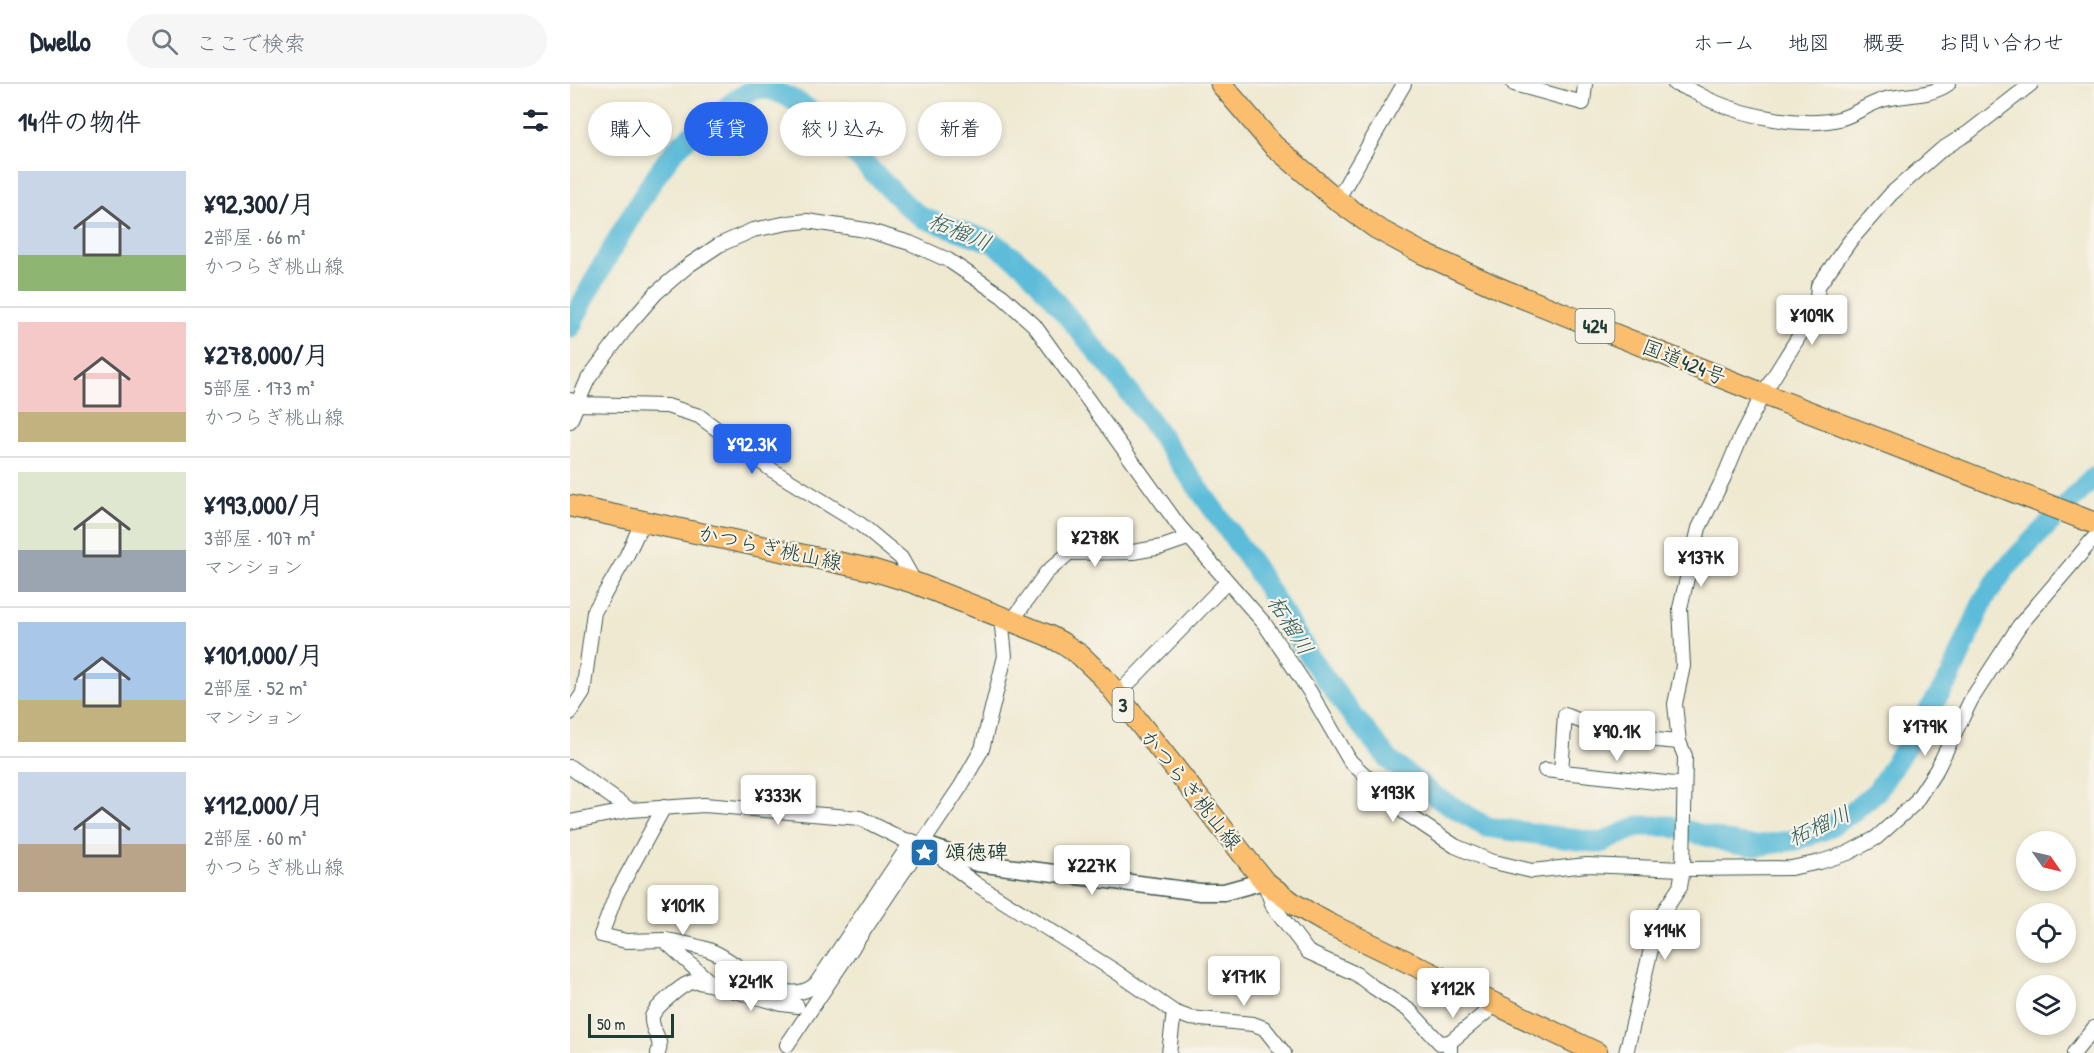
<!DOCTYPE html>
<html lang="ja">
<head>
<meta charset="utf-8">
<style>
  body { margin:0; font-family:"Patrick Hand","Klee One",sans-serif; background:#f6f6f7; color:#1f2937; height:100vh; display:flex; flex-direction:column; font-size:22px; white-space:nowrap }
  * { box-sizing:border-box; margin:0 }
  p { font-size:20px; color:#747a83 }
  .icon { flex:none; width:33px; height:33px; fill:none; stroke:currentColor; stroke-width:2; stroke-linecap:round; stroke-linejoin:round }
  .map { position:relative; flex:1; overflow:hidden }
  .drawer { display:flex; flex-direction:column; background:#fff; width:570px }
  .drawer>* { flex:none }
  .banner { position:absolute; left:18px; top:18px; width:570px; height:54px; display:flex; gap:12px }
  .needle { width:39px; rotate:124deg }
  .controls { position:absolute; left:1446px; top:747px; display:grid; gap:12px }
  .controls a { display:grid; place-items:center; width:60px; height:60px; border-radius:50%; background:#fff; box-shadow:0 3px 9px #0003; font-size:30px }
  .scale { position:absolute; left:18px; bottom:15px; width:86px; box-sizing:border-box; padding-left:6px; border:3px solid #1f3d34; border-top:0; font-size:16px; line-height:21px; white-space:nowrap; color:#1f3d34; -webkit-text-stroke:4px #f7f3e8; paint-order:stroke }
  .price { position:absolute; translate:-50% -51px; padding:0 14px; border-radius:6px; background:#fff; color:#222; font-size:20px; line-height:39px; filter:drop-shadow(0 2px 3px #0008) }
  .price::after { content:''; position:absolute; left:50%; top:36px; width:18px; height:14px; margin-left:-9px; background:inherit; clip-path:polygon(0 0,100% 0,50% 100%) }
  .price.current { background:#2563eb; color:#fff }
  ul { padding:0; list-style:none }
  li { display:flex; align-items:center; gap:18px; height:150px; padding:0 18px }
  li+li { border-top:2px solid #e0e1e3 }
  li span { display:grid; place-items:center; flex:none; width:168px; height:120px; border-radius:0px; color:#555 }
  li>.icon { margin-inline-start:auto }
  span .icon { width:72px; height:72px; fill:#fffc; stroke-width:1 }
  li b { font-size:26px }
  h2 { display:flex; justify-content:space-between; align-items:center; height:72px; padding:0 18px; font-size:26px }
  .chip { padding:0 21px; border-radius:27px; background:#fff; box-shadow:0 3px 9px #0003; font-size:21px; line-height:54px }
  .chip.current { background:#2563eb; color:#fff }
  header { display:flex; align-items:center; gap:36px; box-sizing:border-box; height:84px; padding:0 30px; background:#fff; border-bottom:2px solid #e0e1e3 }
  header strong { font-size:28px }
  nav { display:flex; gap:33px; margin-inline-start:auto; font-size:21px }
  .search { width:420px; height:54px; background:#f6f6f7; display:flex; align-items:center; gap:15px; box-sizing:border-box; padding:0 21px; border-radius:33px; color:#747a83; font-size:22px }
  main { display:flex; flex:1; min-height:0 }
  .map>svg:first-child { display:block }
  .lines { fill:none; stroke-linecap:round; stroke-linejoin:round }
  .stream { stroke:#5bbcd9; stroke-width:4 }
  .river { stroke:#5bbcd9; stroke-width:21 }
  .minor-casing { stroke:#3e574c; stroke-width:16 }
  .tertiary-casing { stroke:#3e574c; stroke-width:19 }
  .primary-casing { stroke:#3e574c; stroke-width:23 }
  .trunk-casing { stroke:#3e574c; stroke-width:23 }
  .minor { stroke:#fff; stroke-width:14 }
  .tertiary { stroke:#fff; stroke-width:16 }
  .primary { stroke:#fabe6e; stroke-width:21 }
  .trunk { stroke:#fabe6e; stroke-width:21 }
  .labels { text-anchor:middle; stroke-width:4.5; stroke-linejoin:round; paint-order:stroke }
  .shield { fill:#f7f3e8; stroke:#60746a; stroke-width:1.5 }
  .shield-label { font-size:20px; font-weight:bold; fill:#1f3d34 }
  .street-label { font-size:21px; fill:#1f3d34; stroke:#f7f3e8 }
  .poi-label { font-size:21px; font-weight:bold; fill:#1f3d34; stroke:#f7f3e8; text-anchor:start }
  .water-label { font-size:22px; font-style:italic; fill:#2e5d5d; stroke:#f7f3e8 }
</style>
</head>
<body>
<header>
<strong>Dwello</strong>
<div class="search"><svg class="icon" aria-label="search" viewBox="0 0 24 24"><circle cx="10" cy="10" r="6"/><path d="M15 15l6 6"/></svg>ここで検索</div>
<nav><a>ホーム</a><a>地図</a><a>概要</a><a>お問い合わせ</a></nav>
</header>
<main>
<section class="drawer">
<h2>14件の物件<svg class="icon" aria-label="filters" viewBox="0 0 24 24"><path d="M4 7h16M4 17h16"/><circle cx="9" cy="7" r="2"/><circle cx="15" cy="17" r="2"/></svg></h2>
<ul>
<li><span style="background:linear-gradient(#c9d6e8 70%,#8fb573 0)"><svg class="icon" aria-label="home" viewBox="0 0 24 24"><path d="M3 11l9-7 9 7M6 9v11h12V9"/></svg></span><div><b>¥92,300/月</b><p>2部屋 · 66 m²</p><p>かつらぎ桃山線</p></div></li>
<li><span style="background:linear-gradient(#f6c9c9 75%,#c2b280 0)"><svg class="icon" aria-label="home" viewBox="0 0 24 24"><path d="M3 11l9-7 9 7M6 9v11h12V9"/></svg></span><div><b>¥278,000/月</b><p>5部屋 · 173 m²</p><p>かつらぎ桃山線</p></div></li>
<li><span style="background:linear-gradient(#dfe7d0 65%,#9aa5b1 0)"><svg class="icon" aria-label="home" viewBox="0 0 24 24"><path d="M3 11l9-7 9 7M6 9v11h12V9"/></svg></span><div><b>¥193,000/月</b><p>3部屋 · 107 m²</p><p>マンション</p></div></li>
<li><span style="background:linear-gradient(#a9c7e8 65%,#c2b280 0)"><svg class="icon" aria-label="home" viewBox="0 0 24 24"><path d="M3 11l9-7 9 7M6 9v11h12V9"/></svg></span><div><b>¥101,000/月</b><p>2部屋 · 52 m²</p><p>マンション</p></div></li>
<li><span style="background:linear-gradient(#c9d6e8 60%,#b9a48a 0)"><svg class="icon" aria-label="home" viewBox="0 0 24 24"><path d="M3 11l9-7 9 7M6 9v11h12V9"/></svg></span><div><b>¥112,000/月</b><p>2部屋 · 60 m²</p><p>かつらぎ桃山線</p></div></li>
</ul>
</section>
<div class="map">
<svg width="1524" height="969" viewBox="0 0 1524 969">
  <rect width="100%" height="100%" fill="#f7f3e8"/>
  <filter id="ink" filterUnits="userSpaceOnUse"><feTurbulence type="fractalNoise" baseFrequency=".0167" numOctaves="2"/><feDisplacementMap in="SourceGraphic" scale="12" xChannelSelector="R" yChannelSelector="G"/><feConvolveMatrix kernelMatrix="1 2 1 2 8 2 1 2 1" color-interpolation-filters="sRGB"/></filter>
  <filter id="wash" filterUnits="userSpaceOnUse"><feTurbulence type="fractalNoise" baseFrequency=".008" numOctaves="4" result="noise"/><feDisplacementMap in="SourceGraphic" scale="24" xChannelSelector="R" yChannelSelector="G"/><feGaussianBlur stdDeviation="1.35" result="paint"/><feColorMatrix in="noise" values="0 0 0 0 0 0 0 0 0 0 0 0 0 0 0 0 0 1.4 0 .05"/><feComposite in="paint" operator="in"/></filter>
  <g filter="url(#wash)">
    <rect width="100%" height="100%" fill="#efe9d1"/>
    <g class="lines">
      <polyline class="stream" points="177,0 185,5"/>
      <path class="river" d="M0,244C17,207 37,173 57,139C71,115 85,91 102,70C115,54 132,43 148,31C158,22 172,9 186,5C203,1 234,21 247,32L339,124L353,134L422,158L456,183L541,284L578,334L683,481L741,575L776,623L820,677L866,713L917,743L1031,759L1069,742H1100L1166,760L1185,762L1226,756L1256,745L1280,730L1307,707L1381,592L1414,515L1436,484L1524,393"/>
    </g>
  </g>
  <g filter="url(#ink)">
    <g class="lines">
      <defs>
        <g id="minor">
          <polyline points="944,0 1013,19 1015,0"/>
          <path d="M1105,0C1119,4 1129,11 1142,17C1177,32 1231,44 1269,35C1285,31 1299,19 1316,15C1337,10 1359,13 1378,0"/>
          <polyline points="767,116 834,0"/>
          <polyline points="0,316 6,320 97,322 129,332 202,386 290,440 331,474 345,499"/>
          <polyline points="0,337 18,295 59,240 86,209 119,181 149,161 183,146 218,139 237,137 296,146 340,159 378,176 432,212 464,241 609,442 694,539 740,608 780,677 834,728 885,762 920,777 962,787 1017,781 1113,785 1221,784 1250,778 1278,769 1306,754 1344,720 1367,685 1401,616 1449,542 1524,454"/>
          <polyline points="442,537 476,489 499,469 563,468 592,463 618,454"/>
          <polyline points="546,612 657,498"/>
          <polyline points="0,629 13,609 24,528 56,473 73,437"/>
          <polyline points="0,683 60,726"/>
          <polyline points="975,686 1114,701"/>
          <polyline points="991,688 995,631 1052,653 1109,658"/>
          <polyline points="0,738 60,726 134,721 290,734 332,755 353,760 406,800 545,887 604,928 620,934 683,940 694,944 714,969"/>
          <polyline points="694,798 703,822 738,868 786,890 803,903 840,927 870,959 880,958"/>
          <path d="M96,856C112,859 131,862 146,869C176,884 215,927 246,900L342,757"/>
          <polyline points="143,901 212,920 227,922"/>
          <polyline points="217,961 391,702 412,665 435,572 431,533"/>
          <path d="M88,969C94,956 80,946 82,933C84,924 111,902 119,899C127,896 135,900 143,901L94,856L56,857L31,851L46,811L94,723"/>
          <polyline points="599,969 604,928"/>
          <polyline points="880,969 880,958 926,920"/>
          <polyline points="1056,969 1088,836 1110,803 1113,785 1115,672 1109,658 1105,620 1113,582 1110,524 1129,444 1154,393 1169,357 1193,310 1246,225 1248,202 1280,157 1321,110 1371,66 1398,49 1461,0"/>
          <polyline points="1504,969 1524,944"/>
        </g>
        <polyline id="tertiary" points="353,760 407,779 630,808 654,808 694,797"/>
        <polyline id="primary" points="0,422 303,486 345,499 477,551 492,559 510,571 533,593 694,797 724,820 757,839 1027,969"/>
        <polyline id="trunk" points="651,0 703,61 767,116 806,144 852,169 931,205 1193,310 1524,439"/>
      </defs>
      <use href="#minor" class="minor-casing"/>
      <use href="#tertiary" class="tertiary-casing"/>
      <use href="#primary" class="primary-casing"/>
      <use href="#trunk" class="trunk-casing"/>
      <use href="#minor" class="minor"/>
      <use href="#tertiary" class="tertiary"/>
      <use href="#primary" class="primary"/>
      <use href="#trunk" class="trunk"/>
    </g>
  </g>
  <defs>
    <symbol id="sight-square" viewBox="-11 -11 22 22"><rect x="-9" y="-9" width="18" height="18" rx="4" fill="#1f6fb2" stroke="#f7f3e8"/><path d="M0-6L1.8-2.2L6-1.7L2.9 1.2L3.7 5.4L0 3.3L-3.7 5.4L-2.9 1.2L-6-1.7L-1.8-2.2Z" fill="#fff"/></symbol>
  </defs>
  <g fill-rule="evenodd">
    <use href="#sight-square" x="338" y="752" width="33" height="33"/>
  </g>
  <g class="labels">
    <g class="shield">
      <rect x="1005.5" y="225" width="39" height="34" rx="4.5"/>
      <rect x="542.5" y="604" width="21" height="34" rx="4.5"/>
    </g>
    <g class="shield-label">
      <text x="1025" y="249">424</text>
      <text x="553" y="628">3</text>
    </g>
    <g class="street-label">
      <text transform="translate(1114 278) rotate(22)" y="7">国道424号</text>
      <text transform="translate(200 464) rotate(12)" y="7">かつらぎ桃山線</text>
      <text transform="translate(621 706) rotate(51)" y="7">かつらぎ桃山線</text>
    </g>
    <g class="poi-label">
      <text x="375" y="775">頌徳碑</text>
    </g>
    <g class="water-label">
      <text transform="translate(390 147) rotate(23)" y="8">柘榴川</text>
      <text transform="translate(721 541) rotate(58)" y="8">柘榴川</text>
      <text transform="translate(1249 741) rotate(-24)" y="8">柘榴川</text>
    </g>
  </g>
</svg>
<div class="controls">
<a><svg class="needle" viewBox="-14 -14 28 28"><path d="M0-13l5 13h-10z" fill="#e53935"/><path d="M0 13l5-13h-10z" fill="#747a83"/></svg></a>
<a><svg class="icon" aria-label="locate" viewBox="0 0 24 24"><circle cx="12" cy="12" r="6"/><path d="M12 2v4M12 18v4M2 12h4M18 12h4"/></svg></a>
<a><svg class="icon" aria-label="layers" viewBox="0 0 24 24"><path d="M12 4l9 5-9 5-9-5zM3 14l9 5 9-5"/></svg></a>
</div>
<div class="scale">50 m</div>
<b class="price" style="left:1242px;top:262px">¥109K</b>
<b class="price current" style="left:182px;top:391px">¥92.3K</b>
<b class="price" style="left:525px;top:484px">¥278K</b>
<b class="price" style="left:1131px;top:504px">¥137K</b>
<b class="price" style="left:1355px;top:673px">¥179K</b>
<b class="price" style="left:1047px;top:678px">¥90.1K</b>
<b class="price" style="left:823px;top:739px">¥193K</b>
<b class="price" style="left:208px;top:742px">¥333K</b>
<b class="price" style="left:522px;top:812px">¥227K</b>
<b class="price" style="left:113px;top:852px">¥101K</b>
<b class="price" style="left:1095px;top:877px">¥114K</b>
<b class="price" style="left:674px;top:923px">¥171K</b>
<b class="price" style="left:181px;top:928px">¥241K</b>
<b class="price" style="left:883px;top:935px">¥112K</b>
<div class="banner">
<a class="chip">購入</a>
<a class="chip current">賃貸</a>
<a class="chip">絞り込み</a>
<a class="chip">新着</a>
</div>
</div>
</main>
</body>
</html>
